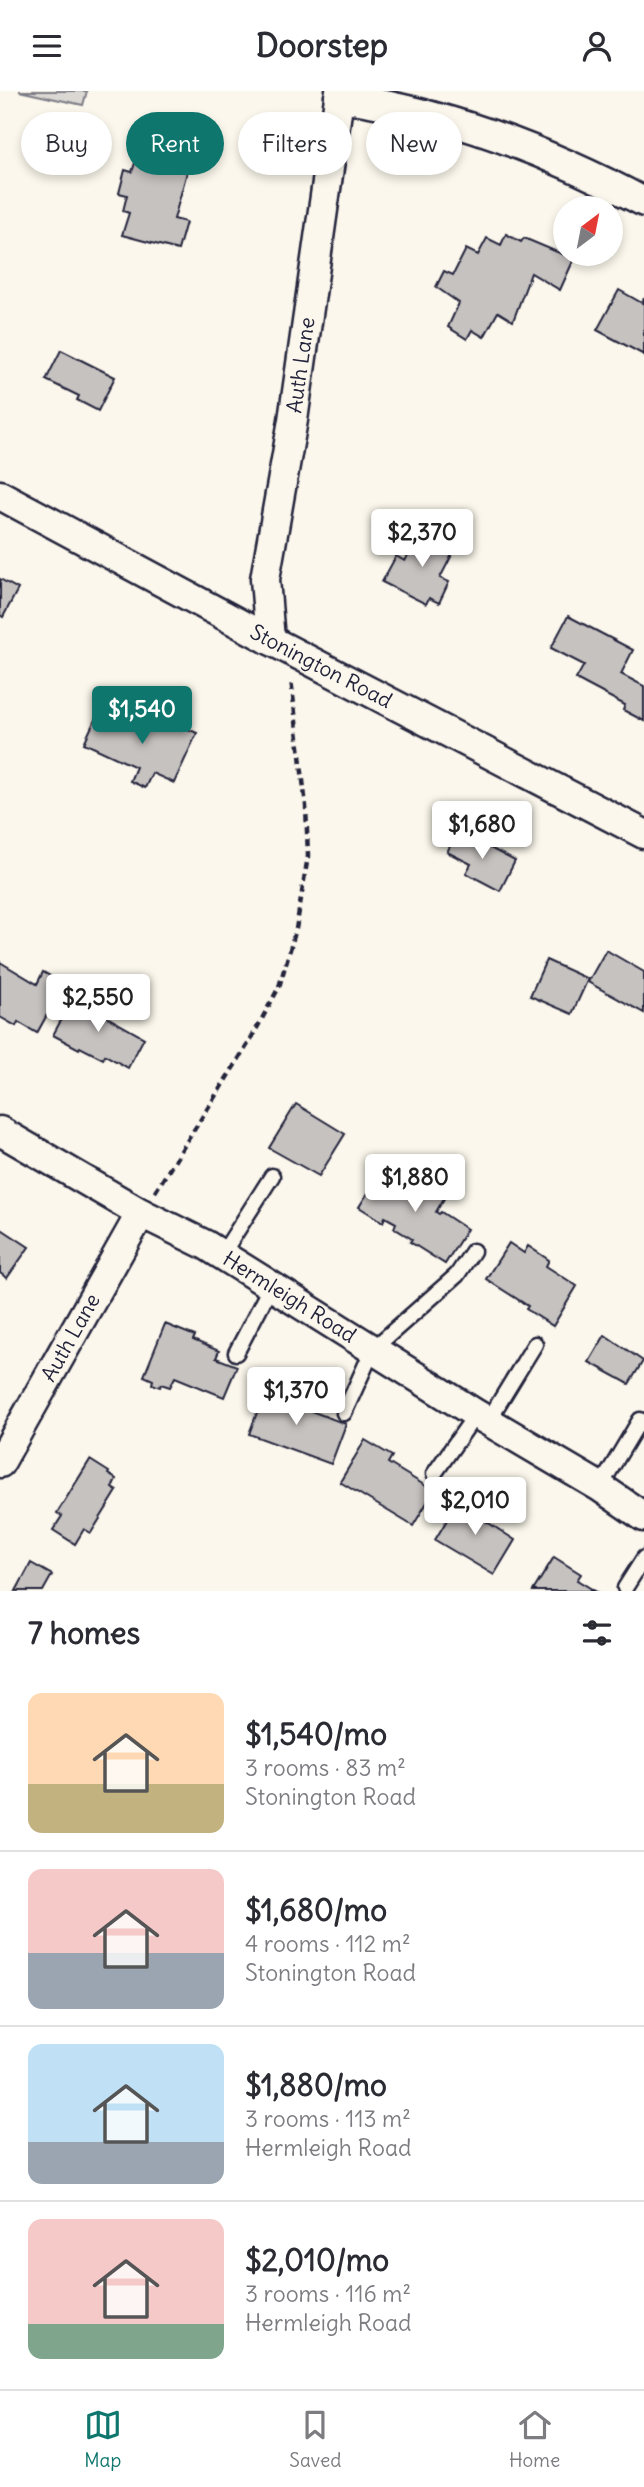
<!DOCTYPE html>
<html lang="en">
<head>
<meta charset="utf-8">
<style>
  body { margin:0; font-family:Delius,sans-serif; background:#f7f7f7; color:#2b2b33; height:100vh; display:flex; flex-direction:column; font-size:26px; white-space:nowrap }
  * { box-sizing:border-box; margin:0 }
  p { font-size:23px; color:#7c7c81 }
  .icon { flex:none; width:38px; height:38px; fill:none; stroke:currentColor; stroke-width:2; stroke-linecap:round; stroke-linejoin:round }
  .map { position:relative; height:1500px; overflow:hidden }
  .details { display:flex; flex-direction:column; background:#fff; flex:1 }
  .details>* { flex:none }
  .top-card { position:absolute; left:21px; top:21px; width:602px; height:63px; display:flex; gap:14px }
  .needle { width:46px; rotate:32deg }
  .fabs { position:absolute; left:553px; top:105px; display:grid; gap:14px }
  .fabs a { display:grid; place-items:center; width:70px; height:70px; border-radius:50%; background:#fff; box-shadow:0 4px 10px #0003; font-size:35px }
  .price { position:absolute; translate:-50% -60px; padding:0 16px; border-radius:7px; background:#fff; color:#222; font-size:23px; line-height:46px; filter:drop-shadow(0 2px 4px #0008) }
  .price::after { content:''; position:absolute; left:50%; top:42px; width:21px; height:16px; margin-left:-10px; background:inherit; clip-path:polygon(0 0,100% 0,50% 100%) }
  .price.active { background:#0f766e; color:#fff }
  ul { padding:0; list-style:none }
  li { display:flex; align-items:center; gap:21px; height:175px; padding:0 28px }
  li+li { border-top:2px solid #e1e1e2 }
  li span { display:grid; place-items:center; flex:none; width:196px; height:140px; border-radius:14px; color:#555 }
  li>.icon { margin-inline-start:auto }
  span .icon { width:84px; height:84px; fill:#fffc; stroke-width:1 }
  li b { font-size:30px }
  h2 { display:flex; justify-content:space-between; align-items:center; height:84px; padding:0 28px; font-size:30px }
  .pill { padding:0 24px; border-radius:32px; background:#fff; box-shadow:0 4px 10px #0003; font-size:24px; line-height:63px }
  .pill.active { background:#0f766e; color:#fff }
  header { display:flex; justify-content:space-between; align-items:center; height:91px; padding:0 28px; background:#fff; font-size:32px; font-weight:700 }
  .tab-bar { display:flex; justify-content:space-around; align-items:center; height:98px; border-top:2px solid #e1e1e2; background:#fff; font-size:19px; color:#7c7c81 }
  .tab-bar a { display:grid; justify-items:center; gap:4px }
  .tab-bar .active { color:#0f766e }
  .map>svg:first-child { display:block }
  .green { fill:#dbd8d3; stroke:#7e7d87; stroke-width:2 }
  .building { fill:#c6c2c0; stroke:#22223b; stroke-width:2 }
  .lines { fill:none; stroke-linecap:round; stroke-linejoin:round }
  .lane-casing { stroke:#22223b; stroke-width:19 }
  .street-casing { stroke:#22223b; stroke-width:33 }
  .path { stroke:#22223b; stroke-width:4.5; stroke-dasharray:7 5; stroke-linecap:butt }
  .lane { stroke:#fbf7ec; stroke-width:14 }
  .street { stroke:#fbf7ec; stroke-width:28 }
  .labels { text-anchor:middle; stroke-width:6; stroke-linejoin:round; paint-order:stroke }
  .street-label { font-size:21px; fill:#22223b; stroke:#fbf7ec }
</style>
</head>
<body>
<header><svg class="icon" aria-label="menu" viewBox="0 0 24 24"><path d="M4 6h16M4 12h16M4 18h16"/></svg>Doorstep<svg class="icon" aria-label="person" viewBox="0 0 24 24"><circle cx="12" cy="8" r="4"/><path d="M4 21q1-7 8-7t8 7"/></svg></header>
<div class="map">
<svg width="644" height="1500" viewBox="0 0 644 1500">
  <rect width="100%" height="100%" fill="#fbf7ec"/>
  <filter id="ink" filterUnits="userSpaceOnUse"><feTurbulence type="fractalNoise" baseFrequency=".0143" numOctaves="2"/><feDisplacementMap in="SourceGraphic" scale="14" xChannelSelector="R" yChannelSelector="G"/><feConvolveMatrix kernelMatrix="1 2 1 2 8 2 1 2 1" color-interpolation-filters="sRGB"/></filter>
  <g filter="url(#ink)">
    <polygon class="green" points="19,0 87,0 83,14"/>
    <g class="building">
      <polygon points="160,58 182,64 177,79 187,81 174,128 186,131 178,159 122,144 129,122 123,120 127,104 119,102 125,79 132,81 137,66 156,72"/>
      <polygon points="506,143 521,151 524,147 574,168 560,199 531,182 513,230 498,221 484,246 472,239 467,248 448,236 459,212 436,196 444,180 453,184 466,158 478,164 487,147 501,154"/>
      <polygon points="619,199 642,212 644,207 644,264 597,239"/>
      <polygon points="61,259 115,286 98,320 77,309 79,305 46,289"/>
      <polygon points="421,438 456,456 440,487 449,491 439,512 429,507 426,513 382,491 396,465 405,470"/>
      <polygon points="0,488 18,498 3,526 0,524"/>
      <polygon points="568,525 633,559 621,583 644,595 644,630 623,619 625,614 576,588 584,574 551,557"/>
      <polygon points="100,618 132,633 134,627 163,640 168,629 197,642 174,692 152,682 145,697 130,690 136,676 84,652"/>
      <polygon points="458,740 515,770 500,800 466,782 471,773 447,761"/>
      <polygon points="606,859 644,881 644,922 588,891"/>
      <polygon points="546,869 588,888 572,923 530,905"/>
      <polygon points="0,871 37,893 43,881 64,893 37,942 18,931 16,935 0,926"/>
      <polygon points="73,907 144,947 128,977 105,964 103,968 80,956 79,958 53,944"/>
      <polygon points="296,1013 345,1043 319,1085 269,1057"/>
      <polygon points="382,1079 396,1087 398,1084 422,1099 426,1092 446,1104 436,1121 439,1123 441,1121 467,1138 445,1173 410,1151 412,1148 394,1137 396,1132 385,1126 383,1131 359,1116"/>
      <polygon points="0,1137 29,1156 7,1187 0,1182"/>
      <polygon points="509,1152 524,1162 528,1155 549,1169 546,1175 577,1195 553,1235 526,1218 528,1215 486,1188"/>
      <polygon points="165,1233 195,1245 193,1249 219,1260 216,1267 237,1275 224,1306 175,1286 170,1296 161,1293 160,1296 152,1293 153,1289 144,1285"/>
      <polygon points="605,1244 643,1270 629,1293 589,1271"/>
      <polygon points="267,1295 298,1306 295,1314 346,1333 331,1373 249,1343"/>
      <polygon points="365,1349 392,1365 388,1372 434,1400 413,1435 340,1391"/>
      <polygon points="90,1369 109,1381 108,1383 116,1388 112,1397 117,1400 91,1442 84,1438 75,1453 53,1439 62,1425 57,1422"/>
      <polygon points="460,1407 487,1423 484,1429 515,1449 494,1484 435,1449"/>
      <polygon points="554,1466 581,1483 577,1489 595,1500 533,1500"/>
      <polygon points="31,1472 52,1484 43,1500 16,1500"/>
    </g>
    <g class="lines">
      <defs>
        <g id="lane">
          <polyline points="221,1165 272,1085"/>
          <polyline points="236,1262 271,1195"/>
          <polyline points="344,1322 373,1258 457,1184 473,1160"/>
          <polyline points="488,1330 535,1253"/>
          <polyline points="434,1383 476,1323"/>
          <polyline points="600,1396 640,1329"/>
          <polyline points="625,1497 644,1467"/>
        </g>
        <g id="street">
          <path d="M339,6C447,21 548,60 644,111"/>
          <path id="s1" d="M0,404L270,549L644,743"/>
          <path id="s2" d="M270,549L265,488L293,329L340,0"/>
          <path id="s3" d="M0,1040L141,1122L206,1154L476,1323L600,1396L644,1426"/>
          <path id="s4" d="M0,1372L141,1122"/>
        </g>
      </defs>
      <use href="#lane" class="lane-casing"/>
      <use href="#street" class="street-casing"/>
      <polyline class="path" points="155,1101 250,950 279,896 296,838 308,765 306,715 291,588"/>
      <use href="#lane" class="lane"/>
      <use href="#street" class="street"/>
    </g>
  </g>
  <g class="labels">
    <g class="street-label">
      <text dy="7" stroke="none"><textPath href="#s2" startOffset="278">Auth Lane</textPath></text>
      <text dy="7" stroke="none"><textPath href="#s1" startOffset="364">Stonington Road</textPath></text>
      <text dy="7" stroke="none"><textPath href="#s3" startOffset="334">Hermleigh Road</textPath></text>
      <text dy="7" stroke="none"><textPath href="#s4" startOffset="144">Auth Lane</textPath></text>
    </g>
  </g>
</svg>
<div class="fabs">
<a><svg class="needle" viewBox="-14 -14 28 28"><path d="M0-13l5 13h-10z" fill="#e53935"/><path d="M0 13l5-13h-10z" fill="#7c7c81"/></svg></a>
</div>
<b class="price" style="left:422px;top:478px">$2,370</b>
<b class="price active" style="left:142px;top:655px">$1,540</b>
<b class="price" style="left:482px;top:770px">$1,680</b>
<b class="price" style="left:98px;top:943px">$2,550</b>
<b class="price" style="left:415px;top:1123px">$1,880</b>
<b class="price" style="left:296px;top:1336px">$1,370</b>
<b class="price" style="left:475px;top:1446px">$2,010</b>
<div class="top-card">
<a class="pill">Buy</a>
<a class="pill active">Rent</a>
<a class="pill">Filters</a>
<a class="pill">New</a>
</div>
</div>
<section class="details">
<h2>7 homes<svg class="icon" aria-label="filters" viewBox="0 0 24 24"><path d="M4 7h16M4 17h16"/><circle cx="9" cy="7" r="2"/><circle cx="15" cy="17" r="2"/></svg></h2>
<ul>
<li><span style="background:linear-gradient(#ffd9b3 65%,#c2b280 0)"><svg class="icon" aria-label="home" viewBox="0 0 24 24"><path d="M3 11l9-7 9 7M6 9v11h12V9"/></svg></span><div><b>$1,540/mo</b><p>3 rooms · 83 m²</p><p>Stonington Road</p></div></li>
<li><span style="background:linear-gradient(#f6c9c9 60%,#9aa5b1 0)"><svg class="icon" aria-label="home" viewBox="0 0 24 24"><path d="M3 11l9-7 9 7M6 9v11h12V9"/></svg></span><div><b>$1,680/mo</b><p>4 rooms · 112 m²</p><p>Stonington Road</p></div></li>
<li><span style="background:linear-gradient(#bfe0f5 70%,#9aa5b1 0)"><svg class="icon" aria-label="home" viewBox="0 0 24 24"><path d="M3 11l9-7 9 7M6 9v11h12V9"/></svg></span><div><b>$1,880/mo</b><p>3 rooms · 113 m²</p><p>Hermleigh Road</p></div></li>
<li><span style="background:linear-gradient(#f6c9c9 75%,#7fa58c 0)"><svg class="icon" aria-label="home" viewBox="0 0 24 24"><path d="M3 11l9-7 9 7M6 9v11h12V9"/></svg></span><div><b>$2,010/mo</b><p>3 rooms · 116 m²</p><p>Hermleigh Road</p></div></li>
</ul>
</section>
<nav class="tab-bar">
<a class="active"><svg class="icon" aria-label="map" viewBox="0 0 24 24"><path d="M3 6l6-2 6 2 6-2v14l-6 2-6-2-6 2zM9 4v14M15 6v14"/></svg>Map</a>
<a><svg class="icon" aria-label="saved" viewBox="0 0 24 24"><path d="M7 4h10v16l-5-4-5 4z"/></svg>Saved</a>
<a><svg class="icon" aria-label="home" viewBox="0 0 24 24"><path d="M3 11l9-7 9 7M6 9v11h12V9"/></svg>Home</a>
</nav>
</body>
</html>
